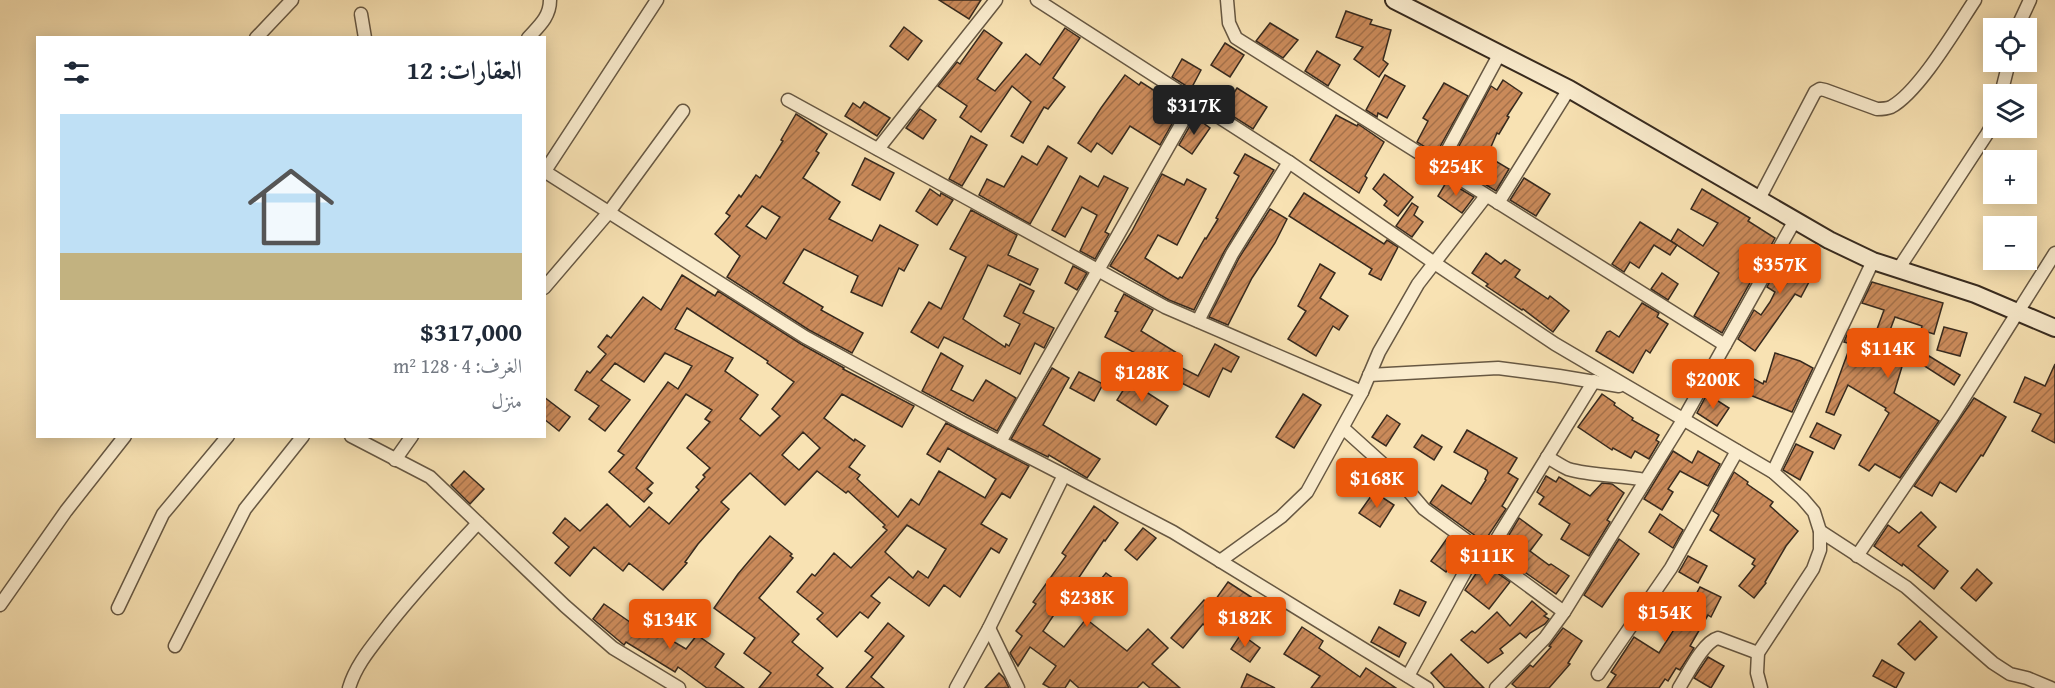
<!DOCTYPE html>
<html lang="ar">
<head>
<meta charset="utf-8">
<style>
  body { margin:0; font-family:"Gentium Book Plus",Amiri,serif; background:#f6f6f7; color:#1f2937; direction:rtl; height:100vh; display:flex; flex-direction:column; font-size:22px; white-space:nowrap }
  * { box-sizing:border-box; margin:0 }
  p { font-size:20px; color:#747a83 }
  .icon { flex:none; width:33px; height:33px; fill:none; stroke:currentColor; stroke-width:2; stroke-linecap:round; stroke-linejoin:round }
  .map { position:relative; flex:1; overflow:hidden; direction:ltr }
  .drawer { position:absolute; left:36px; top:36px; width:510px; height:402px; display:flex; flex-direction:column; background:#fff; border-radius:0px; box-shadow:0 3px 15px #0003; direction:rtl }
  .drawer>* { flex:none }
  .controls { position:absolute; left:1983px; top:18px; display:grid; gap:12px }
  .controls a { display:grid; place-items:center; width:54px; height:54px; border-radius:0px; background:#fff; box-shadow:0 3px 15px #0003; font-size:30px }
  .price { position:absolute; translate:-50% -51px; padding:0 14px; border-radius:6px; background:#ea580c; color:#fff; font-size:20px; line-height:39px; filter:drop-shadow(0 2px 3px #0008) }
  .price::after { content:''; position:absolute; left:50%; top:36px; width:18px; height:14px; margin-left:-9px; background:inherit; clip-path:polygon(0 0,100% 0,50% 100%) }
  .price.active { background:#222; color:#fff }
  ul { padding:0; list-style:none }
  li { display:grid; align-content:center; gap:12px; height:318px; padding:0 24px }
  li+li { border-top:2px solid #e0e1e3 }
  li span { display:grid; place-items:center; height:186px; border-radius:0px; color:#555 }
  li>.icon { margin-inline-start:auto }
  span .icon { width:108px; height:108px; fill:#fffc; stroke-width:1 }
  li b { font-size:26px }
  h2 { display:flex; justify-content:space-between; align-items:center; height:72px; padding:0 24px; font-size:26px }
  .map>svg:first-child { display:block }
  .building { fill:url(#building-hatch); stroke:#372a1e; stroke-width:1.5; fill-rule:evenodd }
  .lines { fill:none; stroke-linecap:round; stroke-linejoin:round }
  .street-casing { stroke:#675843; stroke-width:15 }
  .secondary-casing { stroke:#372a1e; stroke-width:20 }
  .street { stroke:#faecce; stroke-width:12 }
  .secondary { stroke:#faecce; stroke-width:16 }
</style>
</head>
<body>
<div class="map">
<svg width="2055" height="688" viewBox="0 0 2055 688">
  <defs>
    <pattern id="building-hatch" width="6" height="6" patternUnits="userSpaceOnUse" patternTransform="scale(1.5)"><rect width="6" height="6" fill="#ca8a5a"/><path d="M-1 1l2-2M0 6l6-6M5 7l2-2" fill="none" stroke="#a5714a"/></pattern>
  </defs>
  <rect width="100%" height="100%" fill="#f8e2b3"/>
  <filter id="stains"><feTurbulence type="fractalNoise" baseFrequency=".00333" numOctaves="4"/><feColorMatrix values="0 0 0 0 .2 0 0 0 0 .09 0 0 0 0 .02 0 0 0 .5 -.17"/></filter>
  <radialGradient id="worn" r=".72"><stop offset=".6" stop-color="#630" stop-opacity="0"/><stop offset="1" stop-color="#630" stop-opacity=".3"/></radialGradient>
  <g class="building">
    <polygon points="939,0 981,0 969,19"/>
    <polygon points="1346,11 1372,20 1370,24 1391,30 1383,60 1388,64 1379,77 1354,59 1363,47 1336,37"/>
    <polygon points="1270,23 1298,40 1283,58 1256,41"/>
    <polygon points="904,27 922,41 908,60 890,46"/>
    <polygon points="1065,28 1080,38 1053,78 1065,87 1048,109 1044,107 1023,143 1011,136 1031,102 1012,86 981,132 960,117 967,106 938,86 957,62 960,64 984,30 1002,43 977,79 995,91 1026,54 1040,65"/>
    <polygon points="1225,43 1244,55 1230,77 1211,65"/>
    <polygon points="1317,51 1340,65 1328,86 1305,71"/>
    <polygon points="1182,59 1201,70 1191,89 1172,77"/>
    <polygon points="1125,75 1139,85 1141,82 1161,95 1164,91 1182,103 1181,108 1160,145 1130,126 1112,154 1097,143 1091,152 1078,143 1101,108"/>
    <polygon points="1385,75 1405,86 1387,118 1378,113 1377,117 1366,110"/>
    <polygon points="1503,80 1522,93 1507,116 1509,117 1499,134 1497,133 1487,156 1509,169 1496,191 1450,163 1491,86 1497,90"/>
    <polygon points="1444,83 1468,96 1436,154 1417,142 1428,121 1423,118"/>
    <polygon points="1237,88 1267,107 1253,129 1223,110"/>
    <polygon points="864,102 890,118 877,136 845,116 853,103 860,108"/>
    <polygon points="920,109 936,120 923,139 906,128"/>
    <path d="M796,114L827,134L816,151L819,153L803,178L840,202L829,219L872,241L880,225L918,245L904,271L899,268L882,306L851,292L858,276L804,249L783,283L823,307L821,310L863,333L852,353L809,330L727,277L740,256L715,234L730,216L726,213L739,195L741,197L756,175L760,178L783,141L781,140ZM762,206L780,217L766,239L746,226Z"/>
    <polygon points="1336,115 1357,126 1358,124 1384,142 1365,176 1367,178 1359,193 1310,160"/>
    <polygon points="1195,117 1210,128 1192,154 1179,145"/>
    <polygon points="971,136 987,145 962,186 949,179"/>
    <polygon points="1048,146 1067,158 1030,224 979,195 987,179 1004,187 1022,156 1037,165"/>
    <polygon points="1245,154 1274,170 1225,250 1194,310 1169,300 1110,266 1132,231 1162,174 1184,185 1187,179 1206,189 1177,245 1158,235 1145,258 1178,279 1180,277 1182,278 1205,238 1206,239 1218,219 1216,218 1239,176 1234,173"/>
    <polygon points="865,158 894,173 880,200 852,185"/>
    <polygon points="1384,174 1413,197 1398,216 1384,205 1387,201 1373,189"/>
    <polygon points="1080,176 1098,187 1104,176 1128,188 1105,232 1109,234 1095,259 1080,251 1097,215 1082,207 1065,237 1052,230"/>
    <polygon points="1524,178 1550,194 1536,216 1510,200"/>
    <polygon points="1447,181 1474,197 1462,213 1438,196"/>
    <polygon points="930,189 940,196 941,193 953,200 937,225 916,211"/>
    <polygon points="1702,189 1750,218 1748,221 1775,238 1722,333 1694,316 1719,273 1671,241 1678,229 1703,246 1718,223 1691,209"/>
    <polygon points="1304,193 1384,244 1387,240 1398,247 1381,280 1369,274 1372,269 1289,216"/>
    <polygon points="1412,203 1418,207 1414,215 1423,222 1412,237 1396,226"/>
    <polygon points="1270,209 1287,219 1275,243 1252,278 1228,325 1209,317 1239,258"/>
    <polygon points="971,210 1017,235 1008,255 1038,269 1030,285 988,265 963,319 1005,347 1006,344 1009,346 1020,324 1004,316 1020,284 1034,291 1023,313 1054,328 1044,348 1035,343 1020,374 944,337 938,348 911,332 929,302 941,309 966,257 950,249"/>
    <polygon points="1640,222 1677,245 1670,255 1654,245 1639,268 1630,262 1624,272 1612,264"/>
    <polygon points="1789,247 1819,263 1801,297 1795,294 1755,351 1738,339 1754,310 1761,315 1770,302 1775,292 1767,287"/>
    <polygon points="1486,253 1501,264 1505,260 1520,270 1515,277 1548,299 1550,296 1569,311 1553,332 1523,309 1522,310 1486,286 1488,284 1472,273"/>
    <polygon points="1320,264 1335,273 1320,298 1348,316 1339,330 1333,326 1316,356 1288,339 1306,311 1298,306"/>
    <polygon points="1073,266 1087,273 1077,290 1065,283"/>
    <polygon points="1662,273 1678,284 1668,300 1651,289"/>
    <path d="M682,275L715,296L718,291L801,344L844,368L843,369L914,406L902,427L842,394L824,418L854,441L855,439L865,446L849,467L860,475L857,479L898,517L911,499L919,505L939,471L985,498L996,479L948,448L940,462L927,454L946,423L1029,466L1010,498L1002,493L981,524L1007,539L999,553L991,548L960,597L944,585L929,606L889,577L871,596L880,603L868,618L860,612L837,637L817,619L823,613L797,592L812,574L815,576L834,553L851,568L887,530L883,527L885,525L848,491L846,493L817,471L785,505L750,473L721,502L729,509L698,544L685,562L687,563L663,590L629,563L623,571L594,547L570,576L555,563L569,547L553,533L565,518L580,531L607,504L630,527L649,507L669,524L699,490L696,487L705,477L703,475L710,468L687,448L710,422L705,419L712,410L686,394L636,468L653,483L647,489L652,493L644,502L609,472L624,455L618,451L668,382L678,389L692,366L665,353L644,382L615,363L601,380L630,400L605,431L589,419L599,406L575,390L587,371L590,373L606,354L598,347L607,335L611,338L643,297L661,310ZM687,308L768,361L767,363L794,382L772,409L780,416L760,436L740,419L758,395L725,371L733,358L675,329ZM803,432L820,448L799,470L782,455ZM907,525L946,549L928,578L918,571L913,578L885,552Z"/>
    <polygon points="1872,282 1943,303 1934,334 1921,330 1922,326 1895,317 1881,354 1904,360 1894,393 1939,421 1900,478 1875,464 1869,471 1859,465 1889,413 1885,410 1886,408 1848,385 1834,415 1826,412 1851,344 1844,342 1849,330 1873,340 1884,310 1862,303"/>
    <polygon points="1124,294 1153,310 1141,331 1182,356 1176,365 1198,376 1215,344 1239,357 1231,372 1223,368 1209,397 1168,376 1138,358 1139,355 1105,337 1118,312 1115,311"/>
    <polygon points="1642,303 1659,313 1657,317 1668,324 1650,353 1646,350 1633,373 1596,351 1607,332 1610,331 1619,337"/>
    <polygon points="1944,327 1967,333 1960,356 1937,350"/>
    <polygon points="941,353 963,366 951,390 973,401 986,380 1016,398 997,431 922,391"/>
    <polygon points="1775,353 1800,361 1813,368 1792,412 1750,395 1725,381 1732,367 1763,384 1764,381 1766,382"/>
    <polygon points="1929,356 1960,375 1954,385 1923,365"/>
    <polygon points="2055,364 2055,443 2032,431 2041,414 2014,402 2025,377 2045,386"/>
    <polygon points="1052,368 1069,378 1043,425 1100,459 1087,478 1049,455 1048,457 1011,439"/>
    <polygon points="1079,372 1103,384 1094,401 1070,388"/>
    <polygon points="1129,381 1168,406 1156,425 1117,400"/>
    <polygon points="1303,394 1321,405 1294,448 1276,437"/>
    <polygon points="1602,394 1615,403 1614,405 1633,418 1632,420 1659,435 1656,440 1659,442 1649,459 1635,451 1631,458 1613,448 1612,450 1578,427"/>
    <polygon points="1707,394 1729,408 1717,426 1697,413"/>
    <polygon points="544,397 570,417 559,431 544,419"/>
    <polygon points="1974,398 2006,417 1983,456 1981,455 1956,492 1940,482 1932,496 1914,486"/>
    <polygon points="1387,415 1400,424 1386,446 1372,437"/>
    <polygon points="1817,423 1841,435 1834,449 1810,437"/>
    <polygon points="1467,430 1517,458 1508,473 1518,479 1502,506 1506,509 1484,542 1430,503 1442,485 1471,504 1486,480 1485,479 1488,473 1487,470 1454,452"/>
    <polygon points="1422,435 1442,447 1434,460 1414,447"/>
    <polygon points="1796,444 1813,452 1800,480 1783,470"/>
    <polygon points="1673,451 1692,463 1698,451 1720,464 1708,486 1680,471 1668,489 1673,492 1662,510 1644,499"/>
    <polygon points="464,471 484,489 470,504 451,485"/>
    <polygon points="1734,472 1748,482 1747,484 1773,502 1770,506 1798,531 1786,546 1765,582 1766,583 1754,598 1739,586 1755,566 1752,564 1755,559 1710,530 1719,515 1713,511"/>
    <polygon points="1546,476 1556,482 1559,477 1590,496 1602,483 1612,484 1624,493 1607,520 1610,522 1589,556 1561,539 1570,524 1539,504 1544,497 1537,492"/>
    <polygon points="1374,492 1394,505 1380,527 1359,513"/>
    <polygon points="1094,506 1118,523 1105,541 1104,540 1043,631 1064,647 1086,619 1127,651 1148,629 1168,648 1152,664 1180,688 1150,688 1143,682 1137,688 1079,688 1070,680 1065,688 1050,688 1043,684 1056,666 1030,647 1018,666 1010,653 1022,636 1016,631 1036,604 1033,602 1066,556 1062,553"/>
    <polygon points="1921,512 1936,527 1918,546 1948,571 1934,589 1903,564 1902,566 1874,546 1888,525 1899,533"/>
    <polygon points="1660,514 1683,530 1673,548 1649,532"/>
    <polygon points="1519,518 1542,535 1530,551 1549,565 1551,564 1569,576 1556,594 1503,557 1509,550 1503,545"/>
    <polygon points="1143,528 1156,538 1137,560 1125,550"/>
    <polygon points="770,536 792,554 790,556 793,558 759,598 799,634 792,642 823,668 817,675 833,688 759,688 771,673 744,653 755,638 714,608 738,574"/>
    <polygon points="1448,537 1463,548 1446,572 1431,561"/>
    <polygon points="1619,539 1639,554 1602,607 1584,595"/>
    <polygon points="1688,556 1707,566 1698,583 1679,572"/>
    <polygon points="1483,563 1510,582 1489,609 1465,590"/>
    <polygon points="1977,569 1992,583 1976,601 1961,588"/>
    <polygon points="1106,573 1114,579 1100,597 1102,599 1093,611 1081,603"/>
    <polygon points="1228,582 1268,608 1257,626 1231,609 1212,632 1203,624 1183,648 1171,638 1204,600 1211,606"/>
    <polygon points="1700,587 1721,597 1711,617 1708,615 1690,646 1694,648 1680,670 1676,668 1668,681 1665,679 1659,688 1607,688 1616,675 1611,672 1634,637 1659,653 1673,631 1649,615 1664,593 1688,609"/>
    <polygon points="1400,590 1426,602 1419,616 1394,604"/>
    <polygon points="1532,601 1547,614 1544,616 1549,619 1545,624 1530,633 1526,638 1520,633 1500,649 1503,653 1488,663 1461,640 1472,631 1475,633 1497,612 1510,626"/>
    <polygon points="604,604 650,636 654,630 686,649 697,635 724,654 715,667 744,688 707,688 678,667 675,672 626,642 624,645 593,619"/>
    <polygon points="1920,621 1937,637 1915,660 1898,644"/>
    <polygon points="888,623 904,636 871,677 884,688 846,688 873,657 865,651"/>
    <polygon points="1302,627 1323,641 1319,648 1360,677 1366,668 1396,688 1311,688 1320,676 1284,654"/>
    <polygon points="1379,627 1406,643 1399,657 1371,642"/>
    <polygon points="1563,628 1582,641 1568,663 1570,664 1549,688 1517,688 1512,684 1530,665 1533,667 1551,647 1549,646"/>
    <polygon points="1241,634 1260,648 1250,662 1231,649"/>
    <polygon points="1451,654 1475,679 1484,688 1445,688 1431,673"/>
    <polygon points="1708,657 1724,666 1711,688 1694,678"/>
    <polygon points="1882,660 1904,673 1896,688 1873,676"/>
    <polygon points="999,673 1004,678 1009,688 985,688"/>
    <polygon points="1247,674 1275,688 1241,688"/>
  </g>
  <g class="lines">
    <defs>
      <g id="street">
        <polyline points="1037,0 1289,162 1433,262 1555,344 1773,472 1802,498 1814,512 1820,531 1820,550 1813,569 1758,653 1757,673 1761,688"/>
        <polyline points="1227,0 1229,23 1236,38 1725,345"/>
        <polyline points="361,14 365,38"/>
        <polyline points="2017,28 2030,0"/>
        <polyline points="256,38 292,0"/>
        <path d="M528,38C539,26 550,17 550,0"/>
        <polyline points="2001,94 2009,62"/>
        <polyline points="788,100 1165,307 1362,392"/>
        <polyline points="878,149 996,0"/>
        <polyline points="1439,166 1500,53"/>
        <polyline points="544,171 805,337 963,423 1064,475 989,628 956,688"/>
        <polyline points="545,171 657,0"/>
        <path d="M1759,199L1815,92L1820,89L1825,90L1877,109C1882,109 1886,109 1891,107C1919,92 1957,27 1975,0"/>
        <polyline points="1498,203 1569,89"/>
        <polyline points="1899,268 1987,134 1994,122"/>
        <polyline points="544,288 609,212 683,111"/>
        <polyline points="1198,321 1232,254 1289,162"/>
        <polyline points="1369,375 1498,368 1559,376 1619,386"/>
        <polyline points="1343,428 1394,474 1424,509 1564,612"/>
        <polyline points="351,436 430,477 565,606 613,648 679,688"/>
        <polyline points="1000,442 1195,100"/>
        <path d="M1547,457C1554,461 1561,466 1568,469C1591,476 1621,475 1645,480"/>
        <polyline points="395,460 412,436"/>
        <polyline points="1773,472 1873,261"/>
        <polyline points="1064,475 1173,532 1427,688"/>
        <polyline points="1820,531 1906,587 1993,663 2010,674 2027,678 2051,688"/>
        <polyline points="1487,555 1594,381"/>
        <polyline points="1857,556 1953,415 2055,253"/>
        <polyline points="1220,561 1281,517 1307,492 1362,392 1379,352 1418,284 1486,196"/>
        <polyline points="0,605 66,511 125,436"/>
        <polyline points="118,608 163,514 228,436"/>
        <polyline points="989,628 1018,688"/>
        <polyline points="175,646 245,509 303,436"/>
        <polyline points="1598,674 1671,568 1737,451"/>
        <polyline points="1408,676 1478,548"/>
        <path d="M349,688C355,667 369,650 383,632C412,594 445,559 478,523"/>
        <polyline points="1496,688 1545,638 1564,612 1683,420 1795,220"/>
        <path d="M1679,688C1688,674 1703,642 1718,638L1758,653"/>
      </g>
      <polyline id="secondary" points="1394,0 1569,89 1829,240 1873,261 1975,294 2055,328"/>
    </defs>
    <use href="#street" class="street-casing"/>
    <use href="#secondary" class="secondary-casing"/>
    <use href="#street" class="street"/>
    <use href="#secondary" class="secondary"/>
  </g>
  <rect width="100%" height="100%" filter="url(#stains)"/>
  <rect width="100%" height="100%" fill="url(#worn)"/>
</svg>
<div class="controls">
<a><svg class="icon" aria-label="locate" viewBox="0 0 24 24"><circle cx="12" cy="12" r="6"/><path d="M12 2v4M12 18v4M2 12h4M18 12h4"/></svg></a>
<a><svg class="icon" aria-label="layers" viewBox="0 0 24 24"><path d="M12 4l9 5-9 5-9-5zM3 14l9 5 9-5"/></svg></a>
<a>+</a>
<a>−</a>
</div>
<b class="price active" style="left:1194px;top:136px">$317K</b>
<b class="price" style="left:1456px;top:197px">$254K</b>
<b class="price" style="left:1780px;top:295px">$357K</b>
<b class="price" style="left:1888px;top:379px">$114K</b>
<b class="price" style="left:1142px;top:403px">$128K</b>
<b class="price" style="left:1713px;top:410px">$200K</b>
<b class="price" style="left:1377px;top:509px">$168K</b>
<b class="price" style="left:1487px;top:586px">$111K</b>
<b class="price" style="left:1087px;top:628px">$238K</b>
<b class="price" style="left:1665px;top:643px">$154K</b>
<b class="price" style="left:1245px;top:648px">$182K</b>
<b class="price" style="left:670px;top:650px">$134K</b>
<section class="drawer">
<h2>العقارات: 12<svg class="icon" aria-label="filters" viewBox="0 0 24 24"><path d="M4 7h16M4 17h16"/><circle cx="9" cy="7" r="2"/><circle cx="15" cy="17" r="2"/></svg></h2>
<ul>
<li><span style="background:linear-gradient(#bfe0f5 75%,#c2b280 0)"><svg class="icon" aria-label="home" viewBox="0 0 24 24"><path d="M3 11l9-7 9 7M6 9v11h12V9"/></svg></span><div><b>$317,000</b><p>الغرف: 4 · 128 m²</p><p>منزل</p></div></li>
</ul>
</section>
</div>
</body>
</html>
